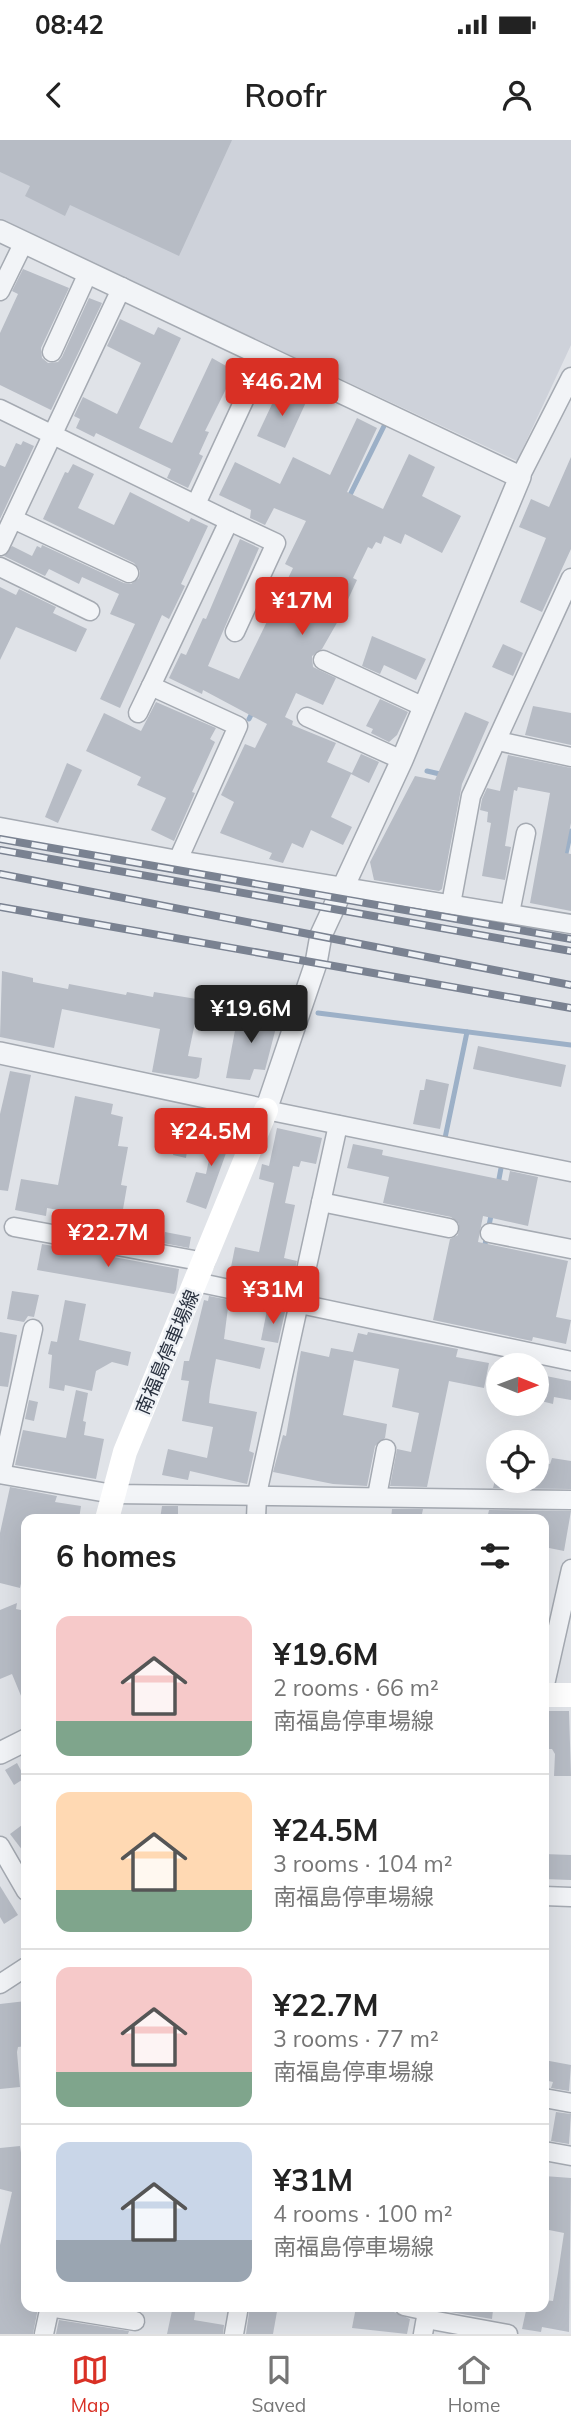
<!DOCTYPE html>
<html lang="en">
<head>
<meta charset="utf-8">
<style>
  body { margin:0; font-family:Mulish,"Noto Sans JP",sans-serif; background:#f6f6f6; color:#222; height:100vh; display:flex; flex-direction:column; font-size:26px; white-space:nowrap }
  * { box-sizing:border-box; margin:0 }
  p { font-size:23px; color:#767676 }
  .icon { flex:none; width:38px; height:38px; fill:none; stroke:currentColor; stroke-width:2; stroke-linecap:round; stroke-linejoin:round }
  .map { position:relative; flex:1; overflow:hidden }
  .drawer { position:absolute; left:21px; top:1374px; width:528px; height:798px; display:flex; flex-direction:column; background:#fff; border-radius:14px; box-shadow:0 7px 28px #0002 }
  .drawer>* { flex:none }
  .needle { width:46px; rotate:91deg }
  .buttons { position:absolute; left:486px; top:1213px; display:grid; gap:14px }
  .buttons a { display:grid; place-items:center; width:63px; height:63px; border-radius:50%; background:#fff; box-shadow:0 7px 28px #0002; font-size:35px }
  .price { position:absolute; translate:-50% -60px; padding:0 16px; border-radius:7px; background:#d93025; color:#fff; font-size:23px; line-height:46px; filter:drop-shadow(0 2px 4px #0008) }
  .price::after { content:''; position:absolute; left:50%; top:42px; width:21px; height:16px; margin-left:-10px; background:inherit; clip-path:polygon(0 0,100% 0,50% 100%) }
  .price.active { background:#222; color:#fff }
  ul { padding:0; list-style:none }
  li { display:flex; align-items:center; gap:21px; height:175px; padding:0 35px }
  li+li { border-top:2px solid #e0e0e0 }
  li span { display:grid; place-items:center; flex:none; width:196px; height:140px; border-radius:14px; color:#555 }
  li>.icon { margin-inline-start:auto }
  span .icon { width:84px; height:84px; fill:#fffc; stroke-width:1 }
  li b { font-size:30px }
  h2 { display:flex; justify-content:space-between; align-items:center; height:84px; padding:0 35px; font-size:30px }
  .status { display:flex; justify-content:space-between; align-items:center; height:49px; padding:0 35px; background:#fff; direction:ltr }
  .status svg { height:19px; fill:currentColor }
  header { display:flex; justify-content:space-between; align-items:center; height:91px; padding:0 35px; background:#fff; font-size:32px; font-weight:600 }
  .dock { display:flex; justify-content:space-around; align-items:center; height:98px; border-top:2px solid #e0e0e0; background:#fff; font-size:19px; color:#767676 }
  .dock a { display:grid; justify-items:center; gap:4px }
  .dock .active { color:#d93025 }
  .map>svg:first-child { display:block }
  .built { fill:#ced2da }
  .lines { fill:none; stroke-linecap:round; stroke-linejoin:round }
  .stream { stroke:#9cb0c7; stroke-width:5 }
  .building { fill:#b7bcc5 }
  .minor-casing { stroke:#a5aab2; stroke-width:21 }
  .tertiary-casing { stroke:#a5aab2; stroke-width:24 }
  .minor { stroke:#f2f4f7; stroke-width:18 }
  .tertiary { stroke:#f2f4f7; stroke-width:21 }
  .secondary { stroke:#fff; stroke-width:24 }
  .rail-casing { stroke:#7a8291; stroke-width:8 }
  .rail { stroke:#eff2f6; stroke-width:5; stroke-dasharray:16; stroke-linecap:butt }
  .labels { text-anchor:middle; stroke-width:5; stroke-linejoin:round; paint-order:stroke }
  .street-label { font-size:19px; fill:#29313f; stroke:#eff2f6 }
</style>
</head>
<body>
<div class="status"><b>08:42</b><svg viewBox="0 0 49 12"><path d="M0 12V9h3v3zM5 12V6h3v6zM10 12V3h3v9zM15 12V0h3v12zM26 1h20v11H26zM47 4h2v5h-2z"/></svg></div>
<header><svg class="icon" aria-label="back" viewBox="0 0 24 24"><path d="M15 5l-7 7 7 7"/></svg>Roofr<svg class="icon" aria-label="person" viewBox="0 0 24 24"><circle cx="12" cy="8" r="4"/><path d="M4 21q1-7 8-7t8 7"/></svg></header>
<div class="map">
<svg width="571" height="2194" viewBox="0 0 571 2194">
  <rect width="100%" height="100%" fill="#e0e3e8"/>
  <polygon class="built" points="0,0 571,0 571,205 517,321 0,80"/>
  <g class="lines">
    <g class="stream">
      <polyline points="348,359 387,280"/>
      <polyline points="249,579 254,569"/>
      <polyline points="427,631 444,635"/>
      <polyline points="565,718 571,691"/>
      <polyline points="318,873 571,905"/>
      <polyline points="445,998 467,892"/>
      <polyline points="498,1044 502,1023"/>
      <polyline points="484,1109 492,1071"/>
    </g>
  </g>
  <g class="building">
    <polygon points="0,0 232,0 179,116 70,65 65,76 25,56 30,46 0,32"/>
    <polygon points="23,129 69,148 41,208 42,218 48,223 58,222 62,217 89,158 102,163 51,270 0,245 0,193 18,154 12,151"/>
    <polygon points="120,179 154,195 158,187 181,198 139,288 172,303 212,218 235,231 205,291 209,292 199,314 203,316 188,348 167,338 171,329 96,293 94,297 76,288 80,279 74,276 83,257 117,274 141,223 107,206"/>
    <polygon points="280,247 307,260 285,308 257,296"/>
    <polygon points="357,278 377,288 347,352 383,369 409,314 435,327 422,356 461,376 442,413 405,394 401,404 384,396 381,404 376,402 372,409 368,407 353,438 357,440 338,481 322,509 312,516 313,527 336,538 323,565 296,553 285,577 293,581 292,585 336,603 327,622 352,633 361,614 379,622 369,643 351,634 331,677 352,687 343,705 311,690 303,708 292,703 283,723 269,719 272,713 220,693 234,662 221,655 245,604 255,608 267,584 203,550 202,554 169,538 181,513 186,515 203,478 206,479 240,399 259,408 208,526 239,539 293,428 285,424 306,381 274,368 265,385 250,378 251,370 219,355 235,322 280,344 293,317 330,335"/>
    <polygon points="23,301 34,306 0,379 0,325 5,327 16,303 21,305"/>
    <polygon points="571,317 571,409 542,472 520,462 546,398 519,387 531,359 549,367"/>
    <polygon points="73,324 94,334 78,368 114,385 130,352 189,382 191,378 208,386 181,444 185,446 169,479 162,475 120,568 100,559 135,484 110,474 119,454 82,437 79,444 49,429 45,436 4,416 12,406 32,416 37,406 41,408 42,405 124,443 131,444 139,438 140,431 134,423 43,379 65,332 68,333"/>
    <polygon points="0,447 16,455 19,449 56,467 53,473 87,489 76,512 16,487 0,520"/>
    <polygon points="372,496 426,519 416,540 384,525 380,534 362,526"/>
    <polygon points="503,504 523,513 513,536 492,527"/>
    <polygon points="380,559 408,572 397,595 389,602 371,593 373,589 366,586"/>
    <polygon points="156,562 216,588 210,599 215,602 192,652 195,653 174,701 151,690 166,658 137,645 141,637 86,611 104,573 141,591"/>
    <polygon points="533,566 571,573 571,605 525,595"/>
    <polygon points="465,572 489,582 462,644 442,749 439,751 374,740 370,722 415,636 435,640"/>
    <polygon points="508,615 571,628 571,683 565,713 571,714 571,771 530,763 550,653 518,647 517,651 514,650 505,706 511,707 505,740 482,736 491,683 487,682 488,672 480,670 482,659 487,648 500,651"/>
    <polygon points="67,623 82,630 58,683 45,677"/>
    <polygon points="2,831 33,838 33,842 68,849 69,844 126,855 127,852 153,857 154,852 233,865 229,885 196,878 188,916 202,918 199,937 196,939 152,932 160,889 62,869 54,908 0,897"/>
    <polygon points="253,872 279,876 265,930 254,929 250,940 226,938 237,880"/>
    <polygon points="478,906 566,925 561,947 473,929"/>
    <polygon points="10,931 31,935 8,1051 0,1050 0,974"/>
    <polygon points="426,939 449,944 440,989 413,984 420,950 424,950"/>
    <polygon points="75,956 113,964 111,974 123,977 118,1006 128,1007 121,1045 127,1046 121,1081 47,1068 46,1076 15,1070 21,1039 58,1045"/>
    <polygon points="181,970 193,972 186,1018 173,1015"/>
    <polygon points="217,982 235,988 206,1069 186,1062 196,1032 206,1034"/>
    <polygon points="277,988 322,998 316,1024 301,1021 299,1027 293,1026 285,1063 295,1065 284,1118 297,1121 290,1150 229,1137 235,1107 259,1112 274,1043 259,1039 262,1024 269,1026"/>
    <polygon points="353,1004 383,1010 382,1015 508,1041 510,1031 538,1037 528,1086 483,1076 478,1102 568,1121 556,1177 571,1180 566,1204 533,1197 532,1201 433,1180 450,1099 458,1095 459,1084 451,1077 383,1063 389,1037 347,1028"/>
    <polygon points="165,1092 191,1097 189,1108 163,1103"/>
    <polygon points="42,1104 179,1129 176,1150 174,1154 37,1130"/>
    <polygon points="12,1151 39,1155 34,1177 28,1176 24,1182 7,1179"/>
    <polygon points="209,1156 229,1160 224,1199 265,1208 260,1229 216,1219 210,1252 209,1263 257,1272 249,1311 254,1313 247,1344 190,1331 188,1340 162,1335 168,1309 207,1318 213,1287 182,1281 189,1241 181,1240 184,1221 189,1221 204,1160 208,1161"/>
    <polygon points="65,1160 86,1164 79,1200 131,1212 128,1226 112,1222 96,1231 92,1251 65,1245 64,1251 49,1248 52,1215 48,1214 51,1201 57,1202"/>
    <polygon points="267,1170 285,1172 278,1203 261,1200"/>
    <polygon points="0,1192 17,1195 8,1247 0,1246"/>
    <polygon points="368,1192 458,1209 456,1217 489,1223 484,1248 449,1241 427,1347 390,1346 397,1309 411,1312 419,1273 392,1267 399,1229 354,1220 343,1275 387,1284 385,1298 375,1306 367,1346 333,1344 273,1332 283,1295 286,1296 301,1211 329,1217 331,1208 353,1212 358,1193 367,1195"/>
    <polygon points="541,1235 571,1241 571,1260 554,1257 553,1264 537,1260"/>
    <polygon points="76,1250 88,1253 83,1281 86,1282 84,1295 104,1299 96,1339 15,1325 23,1290 66,1298"/>
    <polygon points="29,1260 38,1262 34,1281 25,1279"/>
    <polygon points="552,1318 571,1321 571,1349 493,1348 495,1340 537,1340 537,1321 550,1324"/>
    <polygon points="10,1347 57,1356 55,1362 81,1366 79,1379 26,1379 26,1421 20,1448 0,1443 0,1393"/>
    <polygon points="162,1366 178,1366 178,1379 160,1379"/>
    <polygon points="392,1369 423,1369 421,1379 391,1379"/>
    <polygon points="489,1370 571,1371 564,1411 544,1407 544,1379 487,1379"/>
    <polygon points="17,1463 16,1469 26,1471 26,1568 12,1534 0,1539 0,1470"/>
    <polygon points="548,1571 569,1571 571,1636 554,1636 555,1614 552,1609 547,1609"/>
    <polygon points="17,1623 25,1638 14,1645 5,1630"/>
    <polygon points="26,1682 26,1715 10,1694"/>
    <polygon points="544,1714 571,1715 571,1740 544,1739"/>
    <polygon points="0,1746 18,1775 4,1784 0,1777"/>
    <polygon points="26,1861 26,1906 18,1907 17,1912 20,1947 0,1949 0,1864"/>
    <polygon points="544,1920 571,1925 569,1951 551,1948 553,1942 544,1940"/>
    <polygon points="556,1972 571,1974 569,2004 551,2001"/>
    <polygon points="20,2006 23,2026 26,2026 26,2166 38,2168 33,2194 0,2194 0,2105 12,2052 0,2049 0,2008"/>
    <polygon points="544,2036 571,2038 569,2192 542,2187 541,2192 522,2189 527,2166 544,2166 544,2160 553,2161 558,2133 564,2093 544,2089"/>
    <polygon points="173,2166 196,2166 194,2180 224,2185 223,2194 167,2194"/>
    <polygon points="250,2166 278,2166 273,2194 246,2194"/>
    <polygon points="445,2166 493,2170 492,2179 444,2171"/>
    <polygon points="356,2167 394,2172 410,2179 407,2194 352,2188"/>
    <polygon points="59,2180 129,2191 128,2194 56,2194"/>
  </g>
  <g class="lines">
    <defs>
      <g id="minor">
        <polyline points="0,151 24,102"/>
        <polyline points="52,212 88,133"/>
        <polyline points="0,269 229,381 151,546 238,586 178,720"/>
        <polyline points="520,337 571,237"/>
        <polyline points="196,364 265,215"/>
        <polyline points="13,379 129,433"/>
        <polyline points="229,381 276,403 235,492"/>
        <polyline points="0,406 122,147"/>
        <polyline points="0,427 90,471"/>
        <polyline points="323,520 424,567"/>
        <polyline points="138,573 151,546"/>
        <polyline points="307,577 402,620"/>
        <polyline points="498,601 571,617"/>
        <polyline points="0,687 178,720 571,784"/>
        <polyline points="451,764 471,656 571,438"/>
        <polyline points="510,773 526,693"/>
        <polyline points="266,970 571,1032"/>
        <polyline points="321,1062 449,1088"/>
        <polyline points="14,1087 205,1122"/>
        <polyline points="490,1093 571,1109"/>
        <polyline points="196,1142 571,1221"/>
        <polyline points="0,1334 113,1354 571,1360"/>
        <polyline points="1,1334 33,1189"/>
        <polyline points="377,1356 386,1309"/>
        <polyline points="256,1379 257,1354 338,985"/>
        <polyline points="544,1549 571,1429"/>
        <polyline points="0,1706 26,1751"/>
        <polyline points="544,1756 571,1757"/>
        <polyline points="0,1844 26,1827"/>
        <polyline points="544,1958 571,1963"/>
        <polyline points="544,2011 571,2016"/>
        <polyline points="404,2166 427,2171"/>
        <polyline points="49,2167 135,2181"/>
        <polyline points="426,2179 508,2194"/>
        <polyline points="44,2194 50,2166"/>
        <polyline points="234,2194 239,2166"/>
        <polyline points="423,2194 428,2166"/>
      </g>
      <g id="tertiary">
        <polyline points="0,91 520,337 402,620 321,795 316,823 266,970 0,913"/>
        <polyline points="0,1613 26,1600"/>
      </g>
    </defs>
    <use href="#minor" class="minor-casing"/>
    <use href="#tertiary" class="tertiary-casing"/>
    <use href="#minor" class="minor"/>
    <use href="#tertiary" class="tertiary"/>
    <g class="secondary">
      <polyline points="107,1379 125,1312 266,970"/>
      <polyline points="544,1555 571,1555"/>
    </g>
    <defs>
      <g id="rail">
        <polyline points="0,699 571,799"/>
        <polyline points="0,710 571,811"/>
        <polyline points="0,734 571,845"/>
        <polyline points="0,767 571,868"/>
      </g>
    </defs>
    <use href="#rail" class="rail-casing"/>
    <use href="#rail" class="rail"/>
  </g>
  <g class="labels">
    <g class="street-label">
      <text transform="translate(167 1212) rotate(-67)" y="7">南福島停車場線</text>
    </g>
  </g>
</svg>
<div class="buttons">
<a><svg class="needle" viewBox="-14 -14 28 28"><path d="M0-13l5 13h-10z" fill="#e53935"/><path d="M0 13l5-13h-10z" fill="#767676"/></svg></a>
<a><svg class="icon" aria-label="locate" viewBox="0 0 24 24"><circle cx="12" cy="12" r="6"/><path d="M12 2v4M12 18v4M2 12h4M18 12h4"/></svg></a>
</div>
<b class="price" style="left:282px;top:278px">¥46.2M</b>
<b class="price" style="left:302px;top:497px">¥17M</b>
<b class="price active" style="left:251px;top:905px">¥19.6M</b>
<b class="price" style="left:211px;top:1028px">¥24.5M</b>
<b class="price" style="left:108px;top:1129px">¥22.7M</b>
<b class="price" style="left:273px;top:1186px">¥31M</b>
<section class="drawer">
<h2>6 homes<svg class="icon" aria-label="filters" viewBox="0 0 24 24"><path d="M4 7h16M4 17h16"/><circle cx="9" cy="7" r="2"/><circle cx="15" cy="17" r="2"/></svg></h2>
<ul>
<li><span style="background:linear-gradient(#f6c9c9 75%,#7fa58c 0)"><svg class="icon" aria-label="home" viewBox="0 0 24 24"><path d="M3 11l9-7 9 7M6 9v11h12V9"/></svg></span><div><b>¥19.6M</b><p>2 rooms · 66 m²</p><p>南福島停車場線</p></div></li>
<li><span style="background:linear-gradient(#ffd9b3 70%,#7fa58c 0)"><svg class="icon" aria-label="home" viewBox="0 0 24 24"><path d="M3 11l9-7 9 7M6 9v11h12V9"/></svg></span><div><b>¥24.5M</b><p>3 rooms · 104 m²</p><p>南福島停車場線</p></div></li>
<li><span style="background:linear-gradient(#f6c9c9 75%,#7fa58c 0)"><svg class="icon" aria-label="home" viewBox="0 0 24 24"><path d="M3 11l9-7 9 7M6 9v11h12V9"/></svg></span><div><b>¥22.7M</b><p>3 rooms · 77 m²</p><p>南福島停車場線</p></div></li>
<li><span style="background:linear-gradient(#c9d6e8 70%,#9aa5b1 0)"><svg class="icon" aria-label="home" viewBox="0 0 24 24"><path d="M3 11l9-7 9 7M6 9v11h12V9"/></svg></span><div><b>¥31M</b><p>4 rooms · 100 m²</p><p>南福島停車場線</p></div></li>
</ul>
</section>
</div>
<nav class="dock">
<a class="active"><svg class="icon" aria-label="map" viewBox="0 0 24 24"><path d="M3 6l6-2 6 2 6-2v14l-6 2-6-2-6 2zM9 4v14M15 6v14"/></svg>Map</a>
<a><svg class="icon" aria-label="saved" viewBox="0 0 24 24"><path d="M7 4h10v16l-5-4-5 4z"/></svg>Saved</a>
<a><svg class="icon" aria-label="home" viewBox="0 0 24 24"><path d="M3 11l9-7 9 7M6 9v11h12V9"/></svg>Home</a>
</nav>
</body>
</html>
